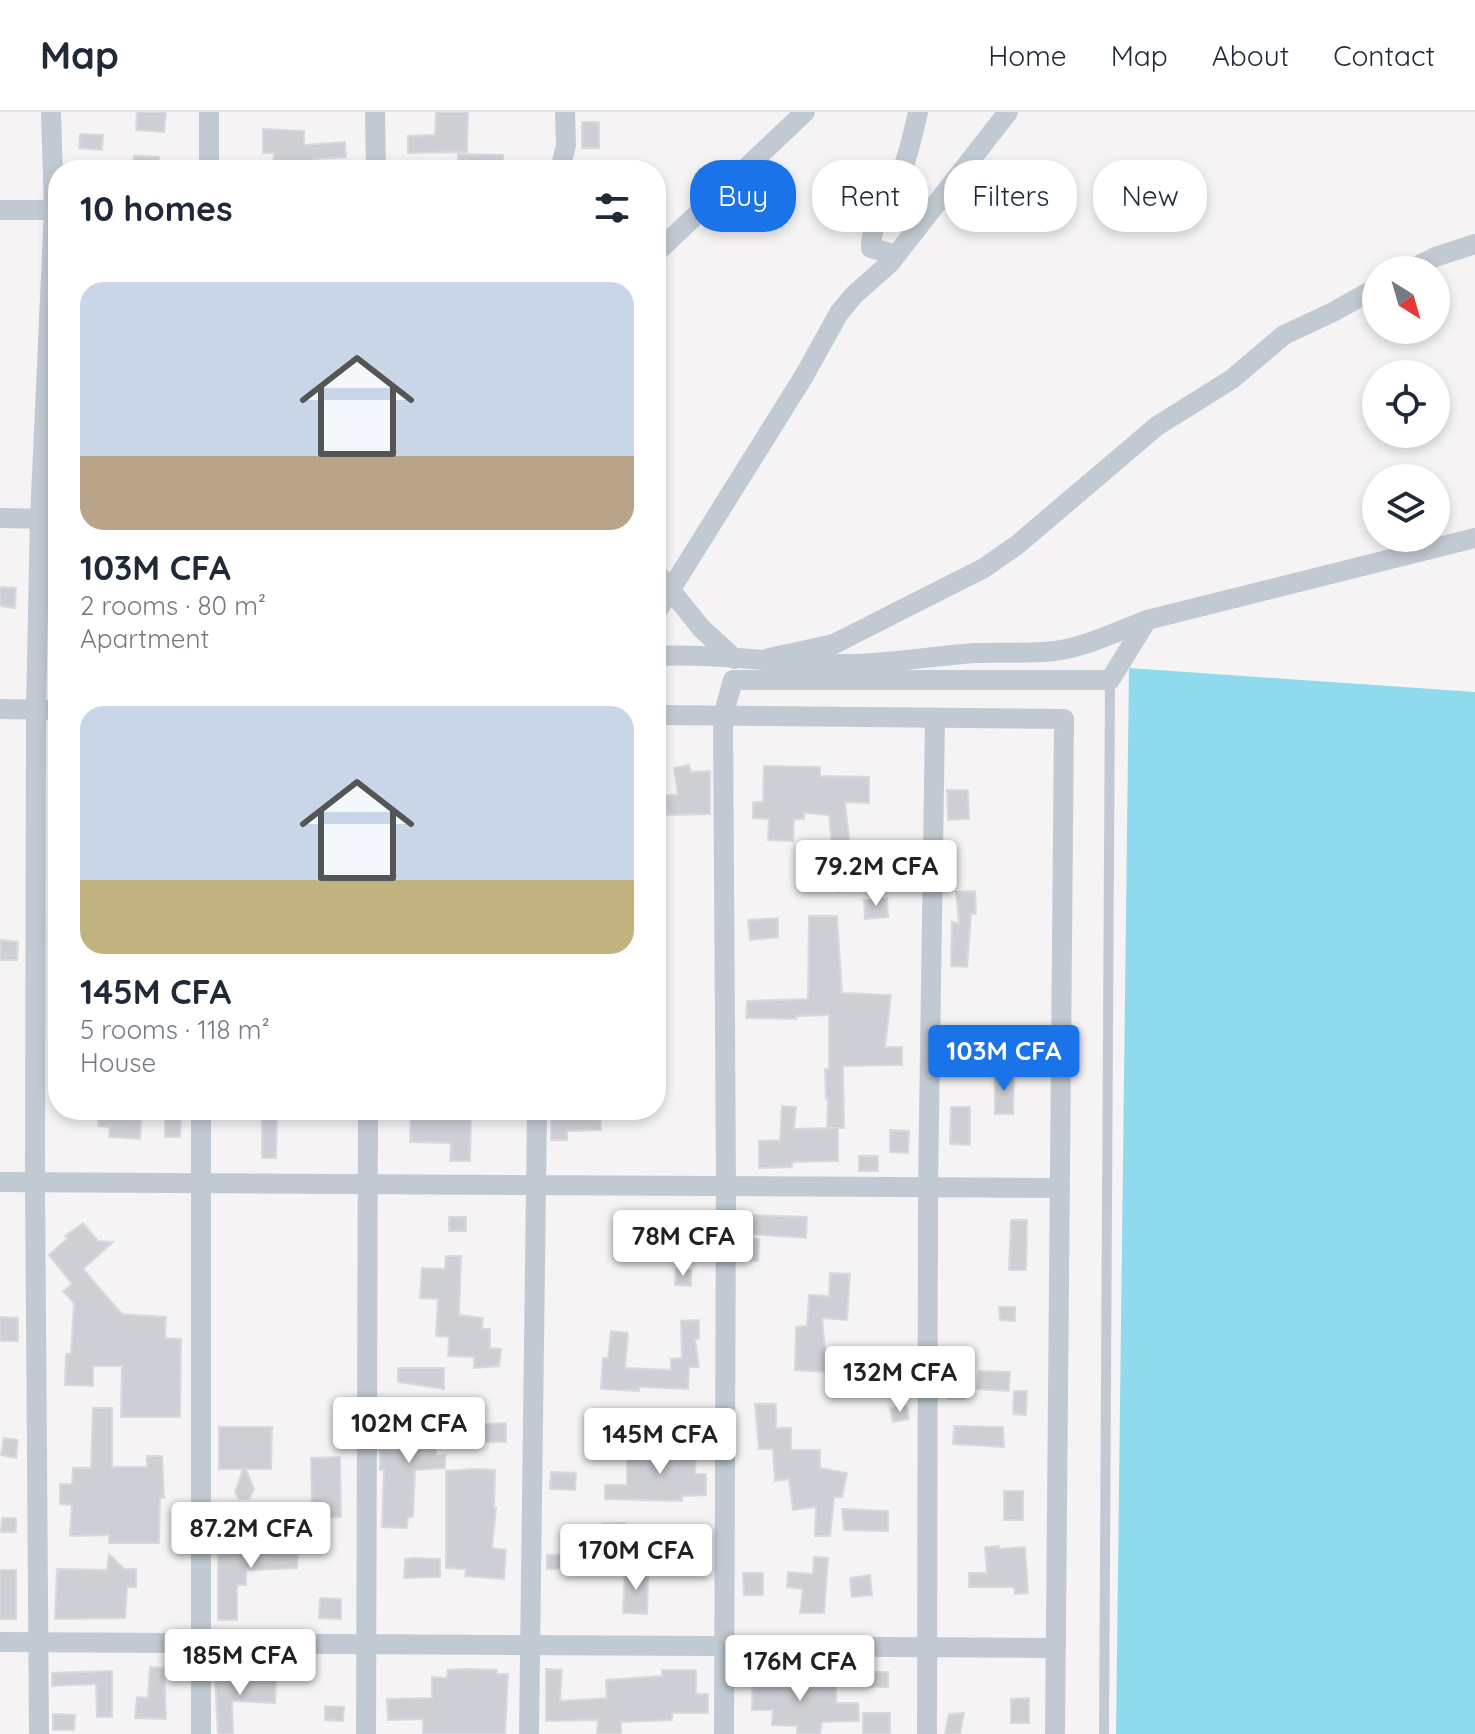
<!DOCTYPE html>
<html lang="en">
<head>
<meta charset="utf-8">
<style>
  body { margin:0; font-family:Quicksand,sans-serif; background:#f6f6f7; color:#1f2937; height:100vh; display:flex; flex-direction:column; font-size:30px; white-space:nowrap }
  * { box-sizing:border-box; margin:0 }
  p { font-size:26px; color:#747a83 }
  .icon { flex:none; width:44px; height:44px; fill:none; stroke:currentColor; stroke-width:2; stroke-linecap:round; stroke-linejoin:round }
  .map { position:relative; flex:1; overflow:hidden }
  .sheet { position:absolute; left:48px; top:48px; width:618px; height:960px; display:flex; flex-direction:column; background:#fff; border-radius:32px; box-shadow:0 4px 12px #0003 }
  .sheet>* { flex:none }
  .hud { position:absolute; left:690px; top:48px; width:664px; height:72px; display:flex; gap:16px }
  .needle { width:52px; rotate:143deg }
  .controls { position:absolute; left:1362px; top:144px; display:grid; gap:16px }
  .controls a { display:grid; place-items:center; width:88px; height:88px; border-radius:50%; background:#fff; box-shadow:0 4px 12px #0003; font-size:40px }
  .price { position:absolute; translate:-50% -68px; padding:0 18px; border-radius:8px; background:#fff; color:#222; font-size:26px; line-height:52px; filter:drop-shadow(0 2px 4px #0008) }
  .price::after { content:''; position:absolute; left:50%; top:48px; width:24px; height:18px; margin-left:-12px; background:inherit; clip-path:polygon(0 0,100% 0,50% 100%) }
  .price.active { background:#1a73e8; color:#fff }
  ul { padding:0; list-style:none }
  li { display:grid; align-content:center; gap:16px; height:424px; padding:0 32px }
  li span { display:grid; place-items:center; height:248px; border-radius:24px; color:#555 }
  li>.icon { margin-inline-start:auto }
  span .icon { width:144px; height:144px; fill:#fffc; stroke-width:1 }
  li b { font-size:34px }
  h2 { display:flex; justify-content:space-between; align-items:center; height:96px; padding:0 32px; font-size:34px }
  .tag { padding:0 28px; border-radius:32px; background:#fff; box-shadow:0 4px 12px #0003; font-size:28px; line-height:72px }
  .tag.active { background:#1a73e8; color:#fff }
  header { display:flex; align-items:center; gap:48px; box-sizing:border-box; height:112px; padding:0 40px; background:#fff; border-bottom:2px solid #e0e1e3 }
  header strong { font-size:38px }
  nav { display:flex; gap:44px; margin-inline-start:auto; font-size:28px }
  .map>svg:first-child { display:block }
  .water { fill:#90daee }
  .building { fill:#cdcfd5; stroke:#d7d9de; stroke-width:2 }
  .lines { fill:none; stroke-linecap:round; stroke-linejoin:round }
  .lane { stroke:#c1cad2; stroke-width:10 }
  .street { stroke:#c1cad2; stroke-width:20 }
</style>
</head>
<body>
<header>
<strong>Map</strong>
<nav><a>Home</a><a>Map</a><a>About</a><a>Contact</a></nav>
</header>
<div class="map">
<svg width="1475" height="1622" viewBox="0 0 1475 1622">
  <rect width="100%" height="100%" fill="#f5f3f3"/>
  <polygon class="water" points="1129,556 1475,580 1475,1622 1116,1622"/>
  <g class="building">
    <polygon points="137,0 166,0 164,20 136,18"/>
    <polygon points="436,0 468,0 467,40 408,41 408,24 435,23"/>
    <rect x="582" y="10" width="17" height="26"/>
    <polygon points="263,17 304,19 304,33 345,30 346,45 313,47 313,58 273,58 274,41 263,41"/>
    <polygon points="80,22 103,23 102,38 79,36"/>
    <polygon points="458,42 503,43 503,56 458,58"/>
    <polygon points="134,44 159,45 158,58 134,58"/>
    <polygon points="0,475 16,476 15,496 0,494"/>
    <polygon points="689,653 691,660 710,659 710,702 664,703 663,683 678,683 674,656"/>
    <polygon points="764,654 820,655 820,664 869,665 869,691 845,690 850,735 845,735 847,779 836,780 836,774 829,775 830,744 833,744 829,703 804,701 804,707 794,707 793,729 768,728 769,707 753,706 753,690 763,690"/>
    <polygon points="947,678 968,678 969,707 948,708"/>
    <polygon points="975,779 976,802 971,802 967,855 951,854 952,810 959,811 956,780"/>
    <polygon points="887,786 888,805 865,807 864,788"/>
    <polygon points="809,804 837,804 842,881 891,883 885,935 902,935 902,953 843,954 844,1016 838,1016 838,1049 792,1050 792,1055 759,1056 759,1029 780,1028 782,994 796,995 794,1017 836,1016 827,1016 828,987 826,987 825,957 829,957 829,903 796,904 796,907 746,906 747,889 808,887"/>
    <polygon points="778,806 778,825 750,828 748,808"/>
    <polygon points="1,828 18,830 17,848 0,848"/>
    <polygon points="995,960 1014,960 1013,1002 995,1002"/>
    <polygon points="951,995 970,995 970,1033 950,1032"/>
    <polygon points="99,998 117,998 117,1006 141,1008 140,1027 109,1025 110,1015 98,1014"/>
    <polygon points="262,998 277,998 276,1046 262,1046"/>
    <polygon points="411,998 471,998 470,1049 450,1049 451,1031 410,1030"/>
    <polygon points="551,998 600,998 601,1018 567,1019 567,1028 551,1028"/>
    <polygon points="165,1004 181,1004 180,1025 165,1025"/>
    <polygon points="890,1018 909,1019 908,1041 890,1040"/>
    <rect x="859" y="1044" width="19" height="15"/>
    <polygon points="748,1103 807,1105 806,1126 748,1122"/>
    <polygon points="646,1104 647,1119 627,1120 627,1106"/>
    <rect x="449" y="1105" width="17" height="14"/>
    <polygon points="1011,1108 1027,1108 1026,1158 1009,1158"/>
    <polygon points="83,1111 98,1129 113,1130 83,1157 122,1202 166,1205 165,1226 181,1227 180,1305 121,1305 122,1254 93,1254 93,1274 65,1273 66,1242 71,1242 74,1191 63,1179 72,1172 49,1143 68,1126 65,1124"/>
    <polygon points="746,1126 759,1127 758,1149 745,1149"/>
    <polygon points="446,1144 461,1144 459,1203 483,1206 482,1217 490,1217 490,1236 501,1237 499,1254 474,1256 474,1245 448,1244 449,1225 436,1224 438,1187 420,1186 422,1156 445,1157"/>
    <polygon points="676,1157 691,1158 691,1174 675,1173"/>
    <polygon points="830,1161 850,1162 847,1208 822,1206 825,1237 850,1236 851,1254 846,1255 847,1281 830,1282 829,1260 795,1258 796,1215 807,1214 809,1183 829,1184"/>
    <polygon points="999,1195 1015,1195 1015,1209 1000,1208"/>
    <polygon points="0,1205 18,1206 18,1229 0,1229"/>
    <polygon points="699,1208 699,1227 695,1227 699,1255 689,1255 688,1277 639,1275 639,1279 601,1277 603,1246 608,1246 611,1219 628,1221 625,1256 671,1258 671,1247 682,1246 681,1209"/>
    <polygon points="398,1256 444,1256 444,1277 398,1270"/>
    <polygon points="979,1259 1010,1260 1009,1279 977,1277"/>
    <polygon points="949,1269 966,1270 965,1287 948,1287"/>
    <polygon points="1014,1279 1027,1279 1026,1303 1013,1302"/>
    <polygon points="755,1292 776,1292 776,1316 791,1316 791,1338 820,1338 820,1356 847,1361 842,1385 834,1385 830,1424 815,1424 816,1395 793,1398 789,1367 775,1369 773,1337 759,1337"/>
    <polygon points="907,1294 909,1307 893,1310 890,1296"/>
    <polygon points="404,1295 436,1295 436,1344 445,1343 445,1356 415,1358 413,1405 408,1405 407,1416 382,1415 384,1358 380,1358 380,1337 404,1338"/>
    <polygon points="93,1296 112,1296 112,1355 147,1355 147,1344 162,1344 164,1386 160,1386 159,1431 109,1431 109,1423 70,1424 72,1393 60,1392 60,1372 72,1372 73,1356 91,1356"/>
    <polygon points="506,1311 506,1330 485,1330 484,1312"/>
    <polygon points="954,1314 1003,1315 1004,1335 953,1332"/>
    <polygon points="219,1315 272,1315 271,1357 246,1357 254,1377 249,1387 239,1387 235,1380 243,1357 219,1357"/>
    <polygon points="4,1326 18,1328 16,1346 1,1343"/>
    <polygon points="627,1336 696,1336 695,1362 706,1362 706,1383 682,1384 682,1389 605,1387 605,1373 627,1373"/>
    <polygon points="340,1345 341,1405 312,1406 311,1346"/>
    <polygon points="475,1357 495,1358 494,1396 496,1396 492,1436 506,1438 504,1467 465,1464 466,1457 446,1456 446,1359"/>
    <polygon points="551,1360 576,1361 575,1378 550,1377"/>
    <rect x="1004" y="1379" width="19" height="29"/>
    <polygon points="842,1397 888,1399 888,1419 844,1418"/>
    <polygon points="2,1406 16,1406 16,1420 1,1420"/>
    <polygon points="625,1411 624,1437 636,1437 635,1451 604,1453 603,1412"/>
    <polygon points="282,1417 300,1418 297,1456 246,1458 246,1473 237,1473 237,1508 218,1508 218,1440 260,1442 260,1439 281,1439"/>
    <polygon points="999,1434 999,1437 1025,1435 1028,1481 1015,1482 1014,1475 969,1475 969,1461 987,1461 985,1435"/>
    <polygon points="109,1442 124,1457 136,1457 136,1475 127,1475 125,1506 55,1507 57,1457 107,1458"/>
    <polygon points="587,1442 587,1456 547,1457 547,1443"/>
    <polygon points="814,1445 828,1446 824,1501 800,1501 803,1477 787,1475 788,1460 813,1462"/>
    <polygon points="413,1446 440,1447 440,1465 404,1466 405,1447"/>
    <rect x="0" y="1458" width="16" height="49"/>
    <polygon points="625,1458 648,1459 647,1502 623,1501"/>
    <polygon points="743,1461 763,1461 763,1483 744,1483"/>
    <polygon points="870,1463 872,1483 852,1485 850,1466"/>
    <polygon points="320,1486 341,1487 341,1507 319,1506"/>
    <polygon points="150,1555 164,1556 166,1607 135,1606 137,1585 148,1586"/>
    <polygon points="468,1557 497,1558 496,1562 508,1562 505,1622 423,1622 423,1607 388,1608 387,1587 432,1586 432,1565 447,1566 448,1558"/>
    <polygon points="546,1557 562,1558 560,1589 607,1586 606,1568 662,1564 662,1558 696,1558 696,1582 708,1582 708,1601 672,1601 672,1608 621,1610 621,1622 597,1622 598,1608 546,1609"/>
    <polygon points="112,1559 112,1605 97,1605 96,1572 52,1574 52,1561"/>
    <polygon points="793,1560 793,1574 836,1573 836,1591 858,1591 859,1609 822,1610 820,1622 797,1622 797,1614 772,1613 773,1598 752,1598 753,1561"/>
    <polygon points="869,1560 888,1560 888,1575 868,1575"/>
    <polygon points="215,1565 276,1568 275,1591 232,1589 233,1622 218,1622"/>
    <polygon points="1029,1586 1029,1611 1011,1611 1011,1587"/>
    <polygon points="325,1594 344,1595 343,1609 325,1608"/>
    <rect x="863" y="1601" width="27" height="21"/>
    <polygon points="964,1601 960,1622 945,1622 949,1602"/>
    <polygon points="53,1602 75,1603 74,1618 53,1618"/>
  </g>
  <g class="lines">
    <polyline class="lane" points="1104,1622 1110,568"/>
    <g class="street">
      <polyline points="209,0 209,58"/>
      <polyline points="375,0 376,58"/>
      <polyline points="560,58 566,33 565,0"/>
      <polyline points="0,98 58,98"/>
      <polyline points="656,141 805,0"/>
      <path d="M896,143L871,136C870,111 890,90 899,67C908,45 913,23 918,0"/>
      <polyline points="1410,158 1435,145 1475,132"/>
      <polyline points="0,406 58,407"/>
      <polyline points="656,460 702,517 735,547"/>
      <polyline points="656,501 804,264 839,201 854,183 890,151 1008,0"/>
      <path d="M656,544C721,541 787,553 852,552C893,551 934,544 975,541C1001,540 1028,542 1054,539C1086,535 1118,519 1147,508"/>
      <polyline points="769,546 834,532 984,456 1017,433 1157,314 1232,267 1284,223 1333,200 1376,176"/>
      <polyline points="0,597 58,598"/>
      <polyline points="656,603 1064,607 1055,1622"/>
      <polyline points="0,1070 1060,1076"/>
      <polyline points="0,1530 1056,1536"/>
      <polyline points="39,1622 35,1070 36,597 40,406 54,98 51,0"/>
      <polyline points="201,1622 201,998"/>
      <polyline points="366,1622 368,998"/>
      <polyline points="529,1622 537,998"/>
      <polyline points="724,1622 726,1074 723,604 733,568 1110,568 1147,508 1475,426"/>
      <polyline points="927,1622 928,1075 935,606"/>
    </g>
  </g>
</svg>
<div class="controls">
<a><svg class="needle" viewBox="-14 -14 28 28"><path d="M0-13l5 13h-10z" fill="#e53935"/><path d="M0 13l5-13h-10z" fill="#747a83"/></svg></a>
<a><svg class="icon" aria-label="locate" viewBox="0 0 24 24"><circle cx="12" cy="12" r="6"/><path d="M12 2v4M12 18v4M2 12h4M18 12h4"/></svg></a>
<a><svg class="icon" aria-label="layers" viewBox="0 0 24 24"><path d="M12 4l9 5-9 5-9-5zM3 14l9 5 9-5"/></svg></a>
</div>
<b class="price" style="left:876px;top:796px">79.2M CFA</b>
<b class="price active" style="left:1004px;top:981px">103M CFA</b>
<b class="price" style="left:683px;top:1166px">78M CFA</b>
<b class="price" style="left:900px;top:1302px">132M CFA</b>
<b class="price" style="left:409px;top:1353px">102M CFA</b>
<b class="price" style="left:660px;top:1364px">145M CFA</b>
<b class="price" style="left:251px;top:1458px">87.2M CFA</b>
<b class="price" style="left:636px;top:1480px">170M CFA</b>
<b class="price" style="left:240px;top:1585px">185M CFA</b>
<b class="price" style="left:800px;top:1591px">176M CFA</b>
<div class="hud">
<a class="tag active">Buy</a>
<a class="tag">Rent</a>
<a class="tag">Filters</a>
<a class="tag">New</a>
</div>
<section class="sheet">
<h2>10 homes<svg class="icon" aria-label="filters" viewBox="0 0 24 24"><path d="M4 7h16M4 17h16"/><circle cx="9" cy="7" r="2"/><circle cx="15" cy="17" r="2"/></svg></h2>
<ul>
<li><span style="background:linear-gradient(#c9d6e8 70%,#b9a48a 0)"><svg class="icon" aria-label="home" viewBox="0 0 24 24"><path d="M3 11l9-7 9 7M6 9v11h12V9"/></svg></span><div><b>103M CFA</b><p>2 rooms · 80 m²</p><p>Apartment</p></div></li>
<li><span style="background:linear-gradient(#c9d6e8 70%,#c2b280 0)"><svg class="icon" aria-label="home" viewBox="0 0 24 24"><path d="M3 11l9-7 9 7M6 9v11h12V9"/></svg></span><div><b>145M CFA</b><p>5 rooms · 118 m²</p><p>House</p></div></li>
</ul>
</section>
</div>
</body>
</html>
